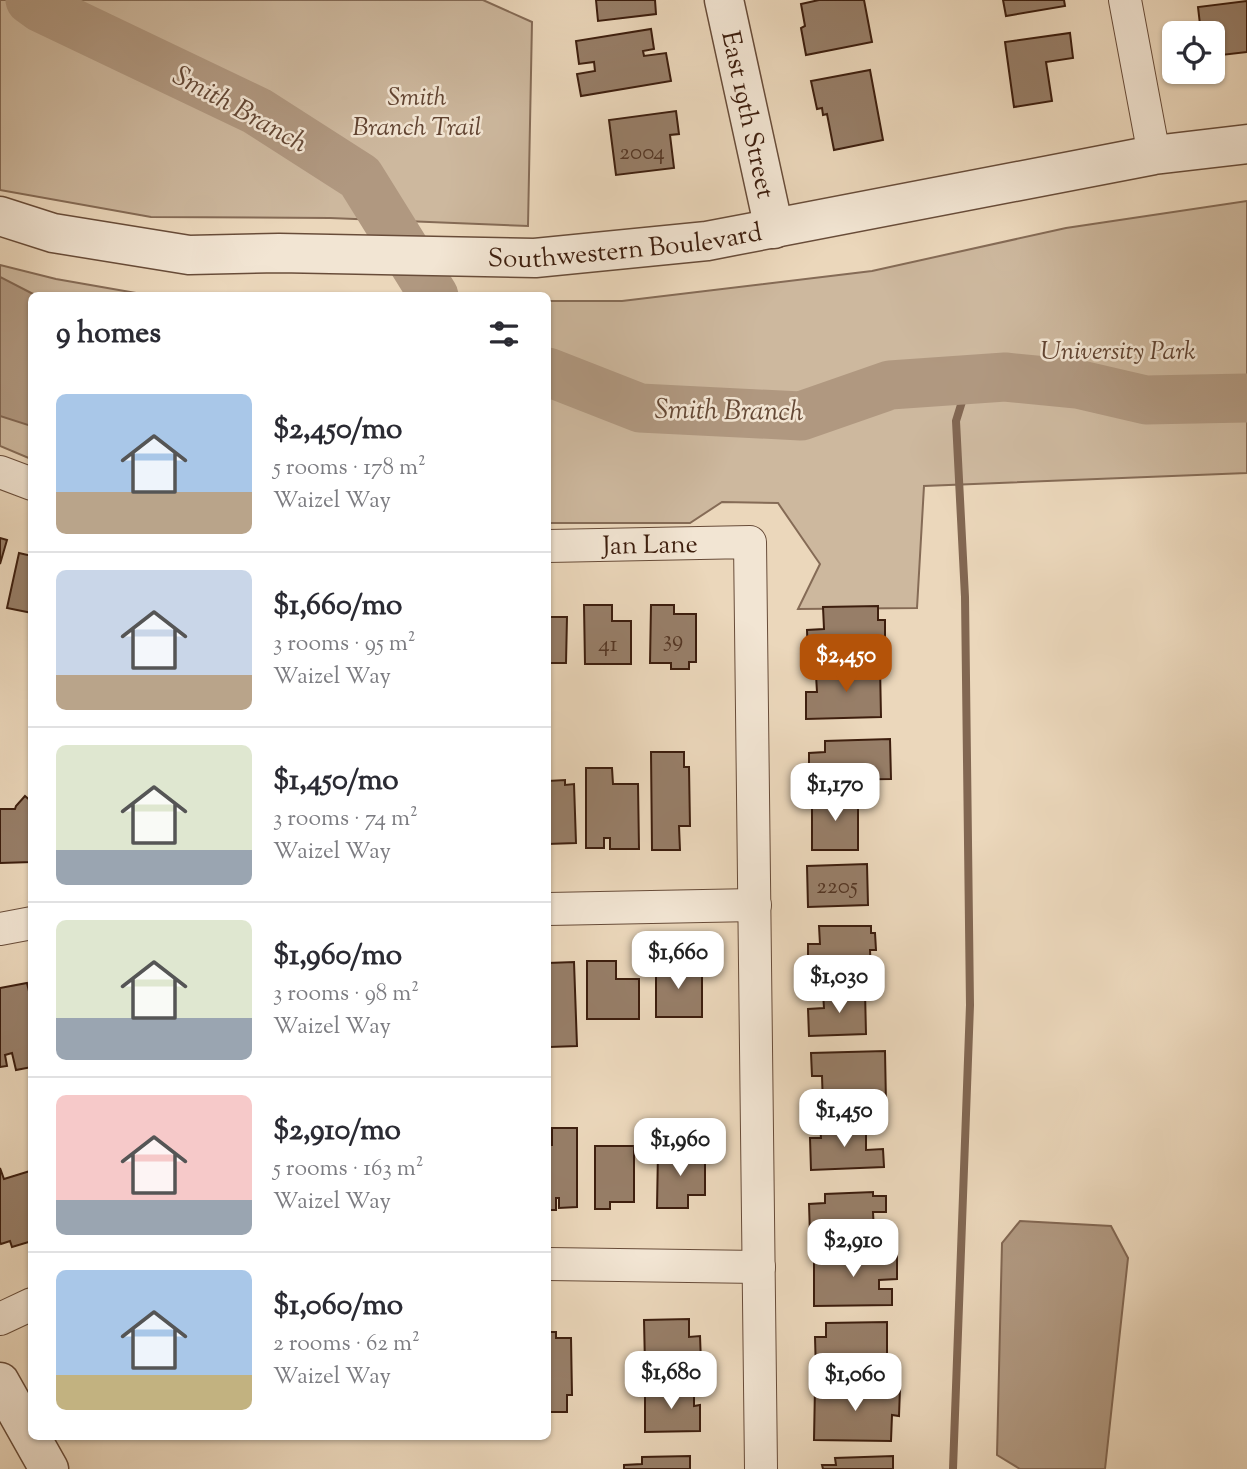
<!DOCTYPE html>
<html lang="en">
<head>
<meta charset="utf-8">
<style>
  body { margin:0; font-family:"Sorts Mill Goudy",serif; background:#f7f7f7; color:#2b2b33; height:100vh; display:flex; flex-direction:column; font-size:26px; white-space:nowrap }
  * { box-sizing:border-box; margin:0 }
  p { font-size:23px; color:#7c7c81 }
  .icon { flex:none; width:38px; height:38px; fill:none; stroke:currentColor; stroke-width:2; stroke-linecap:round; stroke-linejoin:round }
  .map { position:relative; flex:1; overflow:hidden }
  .side { position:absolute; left:28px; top:292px; width:523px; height:1148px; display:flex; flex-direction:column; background:#fff; border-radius:10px; box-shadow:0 2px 5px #0004 }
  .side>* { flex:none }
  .buttons { position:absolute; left:1162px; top:21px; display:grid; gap:14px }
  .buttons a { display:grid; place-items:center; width:63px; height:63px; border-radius:10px; background:#fff; box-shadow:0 2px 5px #0004; font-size:35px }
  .price { position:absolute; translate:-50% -60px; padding:0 16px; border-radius:14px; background:#fff; color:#222; font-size:23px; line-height:46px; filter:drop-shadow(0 2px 4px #0008) }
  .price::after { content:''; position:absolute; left:50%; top:42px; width:21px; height:16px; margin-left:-10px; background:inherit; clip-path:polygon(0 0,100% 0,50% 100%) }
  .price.current { background:#b45309; color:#fff }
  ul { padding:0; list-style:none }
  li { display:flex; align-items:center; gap:21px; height:175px; padding:0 28px }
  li+li { border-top:2px solid #e1e1e2 }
  li span { display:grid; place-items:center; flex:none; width:196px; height:140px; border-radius:10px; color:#555 }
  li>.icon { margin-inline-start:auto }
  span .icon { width:84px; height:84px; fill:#fffc; stroke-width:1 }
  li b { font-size:30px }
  h2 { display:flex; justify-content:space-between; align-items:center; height:84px; padding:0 28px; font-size:30px }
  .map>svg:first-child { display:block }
  .green { fill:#cdb89e; stroke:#856b56; stroke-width:2 }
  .water { fill:#b09880; stroke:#826752; stroke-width:2 }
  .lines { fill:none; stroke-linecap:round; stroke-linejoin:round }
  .stream { stroke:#826752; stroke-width:8 }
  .river { stroke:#b09880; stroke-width:49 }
  .building { fill:#977e68; stroke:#3d1e0e; stroke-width:2 }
  .minor-casing { stroke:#684c39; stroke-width:34 }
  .tertiary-casing { stroke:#684c39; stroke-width:41 }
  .minor { stroke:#f2e5d3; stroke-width:32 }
  .tertiary { stroke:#f2e5d3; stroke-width:38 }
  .labels { text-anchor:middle; stroke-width:5; stroke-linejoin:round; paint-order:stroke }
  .number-label { font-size:23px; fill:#543624 }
  .park-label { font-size:26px; font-style:italic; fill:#614432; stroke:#f2e5d3 }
  .street-label { font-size:26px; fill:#3d1e0e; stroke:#f2e5d3 }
  .water-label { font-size:28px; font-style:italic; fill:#654936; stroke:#f2e5d3 }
</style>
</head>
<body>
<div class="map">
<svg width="1247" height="1469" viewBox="0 0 1247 1469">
  <rect width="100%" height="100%" fill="#ebd7bb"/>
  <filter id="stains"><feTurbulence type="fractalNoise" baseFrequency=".00286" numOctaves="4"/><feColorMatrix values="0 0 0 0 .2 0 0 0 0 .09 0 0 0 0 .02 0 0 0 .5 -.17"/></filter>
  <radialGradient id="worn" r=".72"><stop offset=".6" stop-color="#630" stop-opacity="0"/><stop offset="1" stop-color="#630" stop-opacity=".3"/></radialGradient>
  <g class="green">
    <polygon points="0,0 483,0 532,22 528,226 330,218 151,217 0,190"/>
    <polygon points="1247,201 1247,473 924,486 917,608 798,609 820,564 778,503 722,502 690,523 548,523 548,301 622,301 872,271 1066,228"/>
    <polygon points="0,265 56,279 136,293 184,296 32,296 31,459 0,446"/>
  </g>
  <g class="water">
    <polygon points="0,277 37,296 32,296 31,426 0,416"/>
    <polygon points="1020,1221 1111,1226 1128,1258 1105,1469 1020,1469 997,1455 1002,1243"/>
  </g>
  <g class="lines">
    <polyline class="stream" points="953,1469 970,1005 965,597 956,421 969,379"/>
    <g class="river">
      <polyline points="30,0 41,8 257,111 360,177 434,296"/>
      <polyline points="548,372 640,408 801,416 890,385 1005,377 1077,384 1146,400 1247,398"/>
    </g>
  </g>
  <g class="building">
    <polygon points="596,0 655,0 656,14 598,21"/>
    <polygon points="819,0 864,0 872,42 806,55 801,28 805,26 801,4"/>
    <polygon points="1003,0 1064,0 1065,6 1006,16"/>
    <polygon points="1247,1 1247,52 1213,56 1213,33 1212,32 1201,33 1198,7"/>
    <polygon points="651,29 654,49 643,51 644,56 666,53 671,81 581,96 577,74 595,71 594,62 579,64 576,41"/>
    <polygon points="1070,33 1073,58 1046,62 1052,101 1014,107 1005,42"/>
    <polygon points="870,70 883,140 834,150 827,114 823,115 822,108 817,109 811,81"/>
    <polygon points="676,111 679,134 670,135 674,168 616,175 609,120"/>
    <polygon points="0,538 7,540 0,564"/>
    <polygon points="19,553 32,556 32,613 7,608"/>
    <polygon points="548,605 548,617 567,617 566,663 548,663"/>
    <polygon points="584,605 612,605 612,621 631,621 631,664 585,664"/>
    <polygon points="651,605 674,605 674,614 696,614 696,662 689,662 689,669 671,669 671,663 650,663"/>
    <polygon points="878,606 878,620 885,620 885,654 808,656 807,630 824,629 823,607"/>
    <polygon points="880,666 881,717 806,719 806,692 817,692 816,675 827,675 827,667"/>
    <polygon points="890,739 891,779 809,780 809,753 825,752 825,741"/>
    <polygon points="651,752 684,752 684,767 689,767 690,826 679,826 680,850 652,850"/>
    <polygon points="586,768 612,768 613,784 638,784 639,849 610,849 610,838 604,838 604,848 586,848"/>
    <polygon points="548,776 548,781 565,780 565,785 574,784 576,843 548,844"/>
    <polygon points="25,796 32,802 32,862 0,863 0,809 15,809 16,806"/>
    <rect x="812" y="797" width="46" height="53"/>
    <polygon points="867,864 868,905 808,907 807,866"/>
    <polygon points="819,926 871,926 871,933 875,933 876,950 870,950 871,973 808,973 808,944 820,944"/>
    <polygon points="587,961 616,961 616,979 639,979 639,1019 587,1019"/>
    <polygon points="574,962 577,1046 550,1047 550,1029 548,1029 548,963"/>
    <polygon points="656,962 679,962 679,970 702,970 702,1017 656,1017"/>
    <polygon points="27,983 32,1004 32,1067 16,1070 12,1053 5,1055 7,1066 0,1067 0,988"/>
    <polygon points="865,991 866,1034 809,1036 808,1009 824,1008 823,993"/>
    <polygon points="885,1051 886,1104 823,1106 822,1076 812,1076 811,1053"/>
    <polygon points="866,1124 866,1150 883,1149 884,1167 811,1170 810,1138 821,1138 820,1126"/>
    <polygon points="552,1128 577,1128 577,1207 559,1208 559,1198 556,1198 556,1210 548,1210 548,1145 552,1145"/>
    <polygon points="595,1146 634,1146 634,1202 610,1202 610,1209 595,1209"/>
    <polygon points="658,1151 705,1151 705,1195 688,1195 688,1208 657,1208"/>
    <polygon points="0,1168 4,1179 30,1171 32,1175 32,1241 12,1247 10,1241 1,1244 0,1242"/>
    <polygon points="873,1192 873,1196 886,1196 886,1212 873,1212 874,1232 810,1235 809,1204 825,1203 825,1194"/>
    <polygon points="897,1254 897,1279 879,1280 879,1289 892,1289 892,1305 814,1306 814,1255"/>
    <polygon points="689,1319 689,1337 700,1336 701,1363 645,1365 644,1320"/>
    <polygon points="887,1322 887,1372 816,1373 815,1337 826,1337 826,1323"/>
    <polygon points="548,1332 556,1332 556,1338 571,1338 572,1395 567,1395 567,1412 548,1412"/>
    <polygon points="815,1387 900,1388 899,1416 892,1415 891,1441 814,1440"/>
    <polygon points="694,1388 694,1406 700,1405 700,1431 645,1432 645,1389"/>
    <polygon points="690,1456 690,1469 624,1469 624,1465 642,1464 642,1457"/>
    <polygon points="893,1456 893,1469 823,1469 822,1465 836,1465 835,1458"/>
  </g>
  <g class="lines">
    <defs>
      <g id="minor">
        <polyline points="1125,0 1154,155"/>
        <polyline points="0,472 32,484"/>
        <path id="s1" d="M548,546L750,542L761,1469"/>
        <polyline points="548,909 755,905"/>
        <polyline points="0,929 32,923"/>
        <polyline points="548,1264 759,1267"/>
        <polyline points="0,1319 32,1304"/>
      </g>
      <g id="tertiary">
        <path id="s2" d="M724,0L774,229"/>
        <path id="s3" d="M0,216L53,233L189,255L279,253L535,258L707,241L1154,155L1247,144"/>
        <polyline points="0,1382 49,1469"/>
      </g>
    </defs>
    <use href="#minor" class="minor-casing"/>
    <use href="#tertiary" class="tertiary-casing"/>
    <use href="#minor" class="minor"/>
    <use href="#tertiary" class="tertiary"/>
  </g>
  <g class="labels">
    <g class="number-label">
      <text x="642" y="159">2004</text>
      <text x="673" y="646">39</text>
      <text x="608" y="651">41</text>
      <text x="837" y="893">2205</text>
    </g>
    <g class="park-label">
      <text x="417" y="105">Smith<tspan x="417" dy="30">Branch Trail</tspan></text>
      <text x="1118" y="359">University Park</text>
    </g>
    <g class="street-label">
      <text dy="9" stroke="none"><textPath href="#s2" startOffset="117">East 19th Street</textPath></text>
      <text dy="9" stroke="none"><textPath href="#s3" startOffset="630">Southwestern Boulevard</textPath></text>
      <text dy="9" stroke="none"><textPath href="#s1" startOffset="102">Jan Lane</textPath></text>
    </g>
    <g class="water-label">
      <text transform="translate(241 108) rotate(29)" y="10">Smith Branch</text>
      <text transform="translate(729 409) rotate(1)" y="10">Smith Branch</text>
    </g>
  </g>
  <rect width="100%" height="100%" filter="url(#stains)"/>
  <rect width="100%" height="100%" fill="url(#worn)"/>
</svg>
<div class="buttons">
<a><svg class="icon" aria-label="locate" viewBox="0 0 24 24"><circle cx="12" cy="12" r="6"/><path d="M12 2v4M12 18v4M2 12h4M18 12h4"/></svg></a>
</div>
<b class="price current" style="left:846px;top:694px">$2,450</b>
<b class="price" style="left:835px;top:823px">$1,170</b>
<b class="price" style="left:678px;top:991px">$1,660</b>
<b class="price" style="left:839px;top:1015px">$1,030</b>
<b class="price" style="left:844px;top:1149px">$1,450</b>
<b class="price" style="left:680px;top:1178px">$1,960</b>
<b class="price" style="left:853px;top:1279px">$2,910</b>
<b class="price" style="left:671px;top:1411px">$1,680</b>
<b class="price" style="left:855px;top:1413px">$1,060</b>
<section class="side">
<h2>9 homes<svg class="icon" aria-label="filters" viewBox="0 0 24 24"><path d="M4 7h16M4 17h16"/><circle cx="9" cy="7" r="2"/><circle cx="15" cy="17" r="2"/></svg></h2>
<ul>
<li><span style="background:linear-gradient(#a9c7e8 70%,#b9a48a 0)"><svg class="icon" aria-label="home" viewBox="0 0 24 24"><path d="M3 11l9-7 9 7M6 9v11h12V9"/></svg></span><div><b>$2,450/mo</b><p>5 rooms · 178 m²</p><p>Waizel Way</p></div></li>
<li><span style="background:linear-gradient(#c9d6e8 75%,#b9a48a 0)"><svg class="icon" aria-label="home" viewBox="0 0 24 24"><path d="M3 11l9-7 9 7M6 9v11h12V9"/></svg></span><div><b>$1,660/mo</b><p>3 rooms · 95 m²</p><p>Waizel Way</p></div></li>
<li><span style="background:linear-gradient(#dfe7d0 75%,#9aa5b1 0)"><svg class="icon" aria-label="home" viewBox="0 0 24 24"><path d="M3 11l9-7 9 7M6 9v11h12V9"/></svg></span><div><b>$1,450/mo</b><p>3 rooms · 74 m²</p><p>Waizel Way</p></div></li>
<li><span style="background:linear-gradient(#dfe7d0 70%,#9aa5b1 0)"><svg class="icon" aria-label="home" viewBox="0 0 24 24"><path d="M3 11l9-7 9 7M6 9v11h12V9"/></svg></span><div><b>$1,960/mo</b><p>3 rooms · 98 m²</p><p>Waizel Way</p></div></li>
<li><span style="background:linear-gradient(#f6c9c9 75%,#9aa5b1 0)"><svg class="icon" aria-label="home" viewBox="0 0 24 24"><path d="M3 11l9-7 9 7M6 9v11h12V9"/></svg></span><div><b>$2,910/mo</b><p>5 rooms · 163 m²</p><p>Waizel Way</p></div></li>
<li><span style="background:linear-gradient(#a9c7e8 75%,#c2b280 0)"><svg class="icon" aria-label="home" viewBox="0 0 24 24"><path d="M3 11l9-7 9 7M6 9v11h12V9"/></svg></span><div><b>$1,060/mo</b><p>2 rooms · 62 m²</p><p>Waizel Way</p></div></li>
</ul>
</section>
</div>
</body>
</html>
